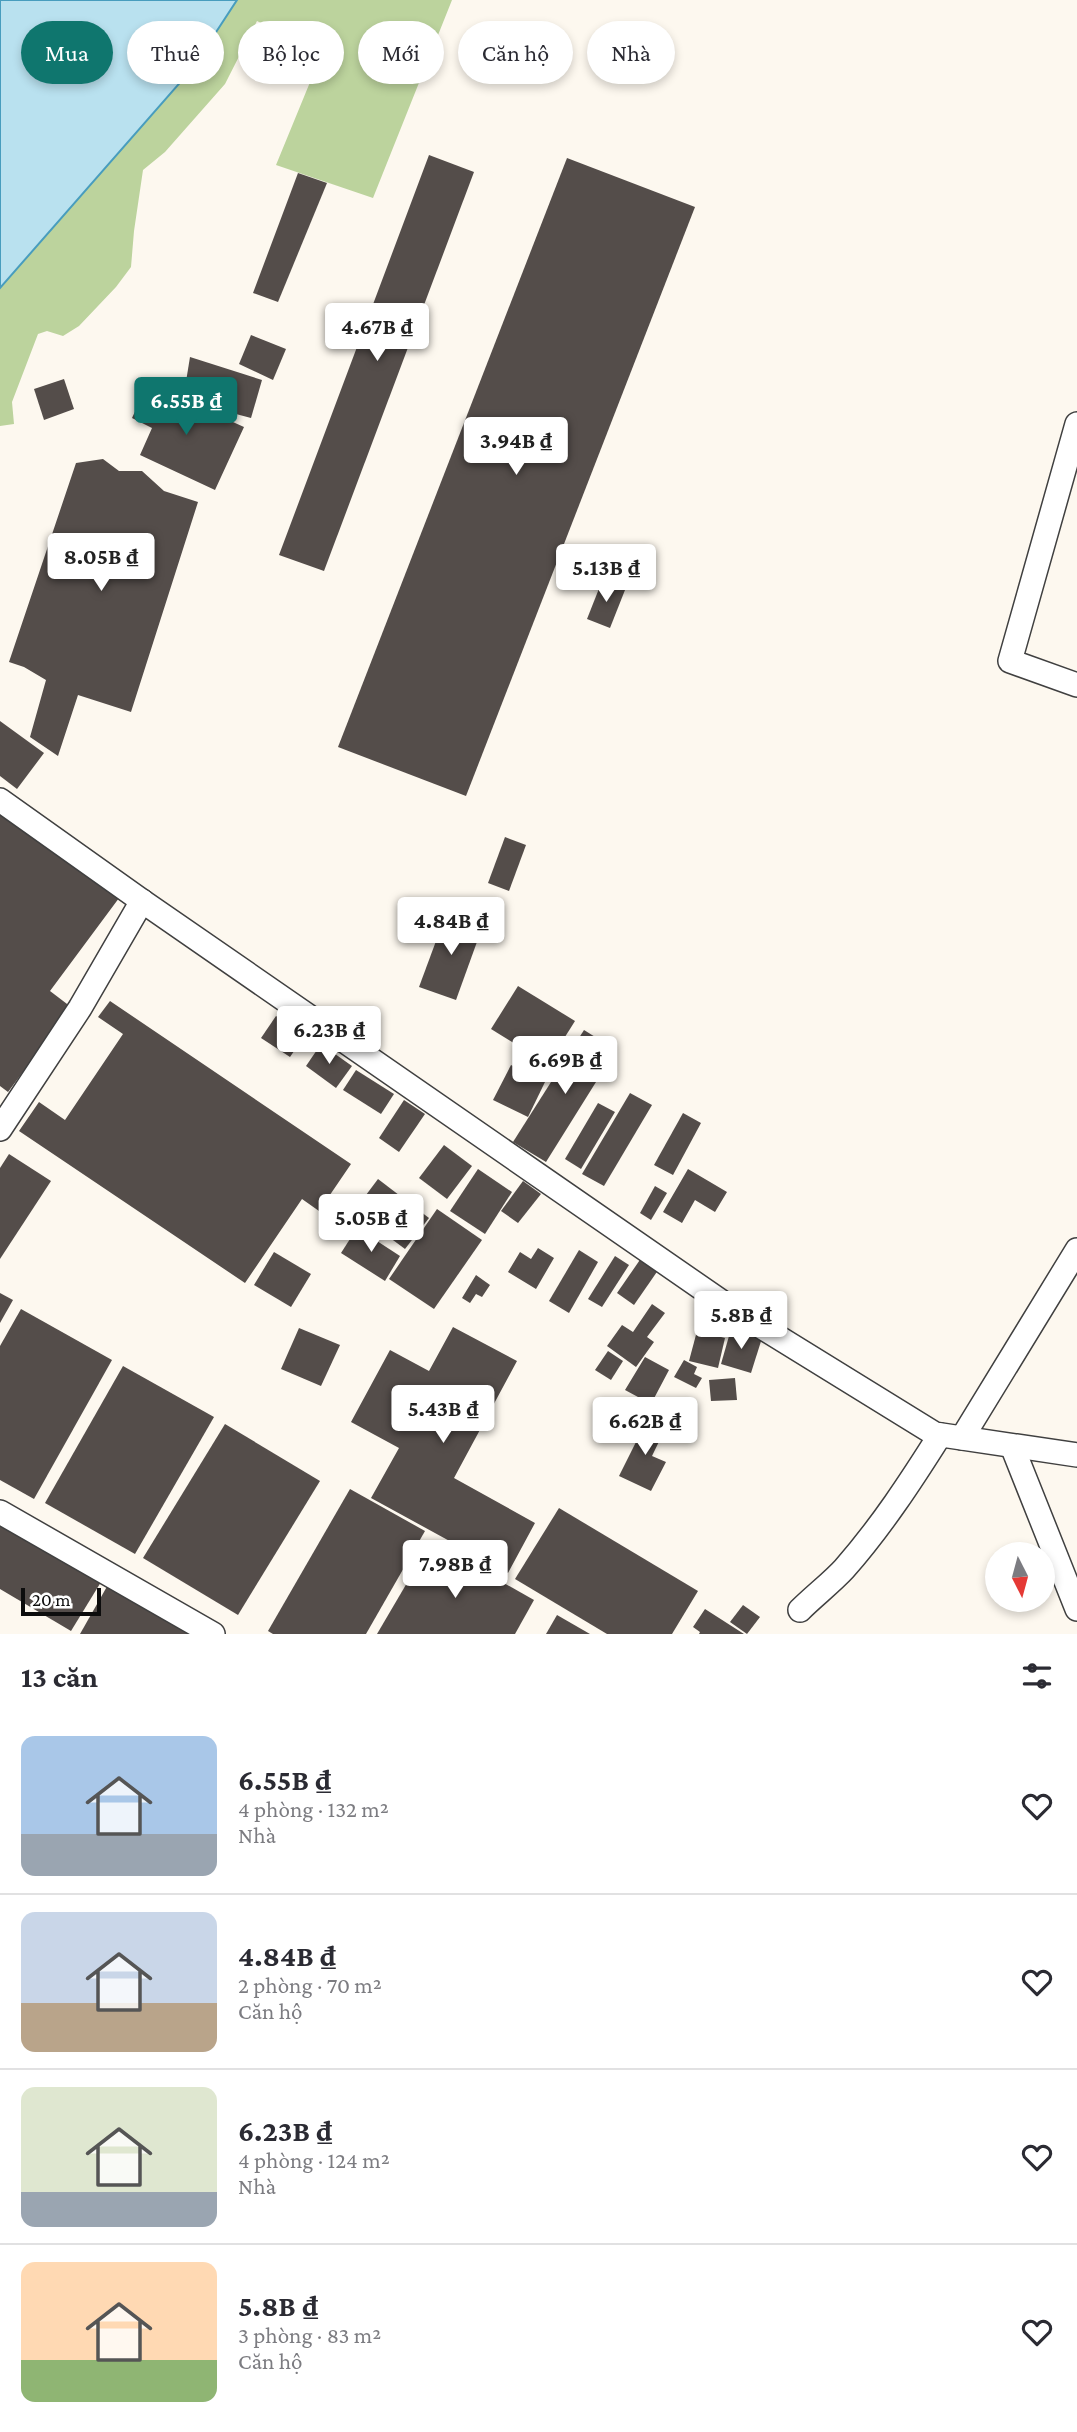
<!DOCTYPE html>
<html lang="vi">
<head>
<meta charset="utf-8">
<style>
  body { margin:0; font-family:"Crimson Pro",serif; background:#f7f7f7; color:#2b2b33; height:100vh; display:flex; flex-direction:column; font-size:26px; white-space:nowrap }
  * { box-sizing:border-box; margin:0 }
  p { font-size:23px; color:#7c7c81 }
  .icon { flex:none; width:38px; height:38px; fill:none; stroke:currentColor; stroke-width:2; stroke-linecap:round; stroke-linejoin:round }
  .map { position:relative; height:1634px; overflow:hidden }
  .sheet { display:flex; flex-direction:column; background:#fff; flex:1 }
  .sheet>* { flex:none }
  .top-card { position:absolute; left:21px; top:21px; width:700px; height:63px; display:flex; gap:14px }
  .needle { width:46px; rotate:174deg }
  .buttons { position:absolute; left:985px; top:1542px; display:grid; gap:14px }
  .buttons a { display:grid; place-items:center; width:70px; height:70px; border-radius:50%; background:#fff; box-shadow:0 4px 10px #0003; font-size:35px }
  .scale { position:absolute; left:21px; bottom:18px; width:80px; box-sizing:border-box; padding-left:7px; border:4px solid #0d0d0d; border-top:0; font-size:19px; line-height:24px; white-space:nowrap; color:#0d0d0d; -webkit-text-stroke:5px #fff; paint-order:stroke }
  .price { position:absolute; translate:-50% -60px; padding:0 16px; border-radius:7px; background:#fff; color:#222; font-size:23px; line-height:46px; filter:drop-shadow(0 2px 4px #0008) }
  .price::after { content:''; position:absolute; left:50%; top:42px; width:21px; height:16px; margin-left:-10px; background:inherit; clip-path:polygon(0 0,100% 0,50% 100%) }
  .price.active { background:#0f766e; color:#fff }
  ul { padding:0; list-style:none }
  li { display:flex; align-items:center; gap:21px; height:175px; padding:0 21px }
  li+li { border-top:2px solid #e1e1e2 }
  li span { display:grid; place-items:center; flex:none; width:196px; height:140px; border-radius:14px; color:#555 }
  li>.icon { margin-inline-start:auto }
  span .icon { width:84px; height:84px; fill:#fffc; stroke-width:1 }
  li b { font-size:30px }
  h2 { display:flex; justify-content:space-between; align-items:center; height:84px; padding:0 21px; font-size:30px }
  .pill { padding:0 24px; border-radius:32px; background:#fff; box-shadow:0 4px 10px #0003; font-size:24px; line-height:63px }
  .pill.active { background:#0f766e; color:#fff }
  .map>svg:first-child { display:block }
  .forest { fill:#bcd39d }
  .water { fill:#b9e1ef; stroke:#489dbe; stroke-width:2 }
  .building { fill:#544d4a }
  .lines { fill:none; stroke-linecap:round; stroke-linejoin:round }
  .street-casing { stroke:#404040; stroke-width:26 }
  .street { stroke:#fff; stroke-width:23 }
</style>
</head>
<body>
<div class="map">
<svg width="1077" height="1634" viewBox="0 0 1077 1634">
  <rect width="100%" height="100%" fill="#fdf8ef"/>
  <polygon class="forest" points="237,0 452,0 373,198 276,165 322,53 257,21 225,84 165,152 143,170 134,231 131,267 116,287 79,326 63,336 47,331 38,334 12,402 14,424 0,426 0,288 192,69"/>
  <polygon class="water" points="0,0 237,0 192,69 0,288"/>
  <g class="building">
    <polygon points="429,155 474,172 324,571 279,555"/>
    <polygon points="567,158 695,207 466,796 338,747"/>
    <polygon points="298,173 327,183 278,302 253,293"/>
    <polygon points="251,335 286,349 273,380 239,364"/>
    <polygon points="190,357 262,380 251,418 183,400"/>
    <polygon points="64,379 74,409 44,420 34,389"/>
    <polygon points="148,384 244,427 215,490 140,455 152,428 132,418"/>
    <polygon points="103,459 119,471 142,471 164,491 198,502 131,712 78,695 58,756 30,737 46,680 24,667 9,662 76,463"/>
    <polygon points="602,581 625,590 610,628 587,619"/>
    <polygon points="0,721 44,753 17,789 0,776"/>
    <polygon points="0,804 122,894 50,991 71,1007 8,1092 0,1086"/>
    <polygon points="505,837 526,845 509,891 488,883"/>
    <polygon points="446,914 482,928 456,1000 419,987"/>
    <polygon points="518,986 575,1021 548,1064 491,1029"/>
    <polygon points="110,1001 351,1164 319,1211 302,1199 245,1283 19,1131 39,1102 65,1120 123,1034 98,1017"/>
    <polygon points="276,1016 305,1035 290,1057 261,1038"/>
    <polygon points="584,1030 616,1050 546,1162 513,1142"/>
    <polygon points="321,1044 352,1066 336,1088 306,1066"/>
    <polygon points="511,1065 545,1082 528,1117 493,1100"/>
    <polygon points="356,1070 394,1094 381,1114 343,1090"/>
    <polygon points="630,1093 652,1105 604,1186 582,1174"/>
    <polygon points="404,1100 425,1114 399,1152 379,1138"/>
    <polygon points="598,1103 615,1112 581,1169 565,1159"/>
    <polygon points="683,1113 701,1123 673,1175 654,1165"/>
    <polygon points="444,1145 472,1166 447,1199 419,1178"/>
    <polygon points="9,1154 51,1181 0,1259 0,1168"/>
    <polygon points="478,1169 512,1192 485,1234 450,1211"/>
    <polygon points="688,1169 727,1192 715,1212 695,1200 682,1223 663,1212"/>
    <polygon points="378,1179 429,1218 405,1249 354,1211"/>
    <polygon points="523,1181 541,1194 518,1223 501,1211"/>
    <polygon points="655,1186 667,1193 651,1220 640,1213"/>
    <polygon points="437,1209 482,1240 434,1309 389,1279"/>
    <polygon points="357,1228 400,1256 385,1281 341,1253"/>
    <polygon points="538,1248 554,1258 536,1289 508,1272 520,1252 531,1259"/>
    <polygon points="579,1250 598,1262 569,1313 549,1301"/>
    <polygon points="274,1252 311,1274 291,1307 254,1285"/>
    <polygon points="644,1254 661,1266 634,1305 617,1293"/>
    <polygon points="615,1256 629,1265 602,1307 588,1299"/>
    <polygon points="476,1275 490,1285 482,1297 476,1294 470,1303 462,1298"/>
    <polygon points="0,1293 13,1300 0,1323"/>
    <polygon points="652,1304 665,1313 647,1337 654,1342 636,1367 607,1346 622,1325 633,1332"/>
    <polygon points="21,1309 112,1360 34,1499 0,1480 0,1346"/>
    <polygon points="453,1327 517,1361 454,1478 535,1523 508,1573 371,1498 399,1448 351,1422 390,1350 429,1371"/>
    <polygon points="299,1328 340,1345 321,1386 281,1369"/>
    <polygon points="731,1329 762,1338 751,1373 721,1364"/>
    <polygon points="697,1331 725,1338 718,1368 689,1361"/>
    <polygon points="608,1351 623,1361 611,1380 595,1370"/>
    <polygon points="645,1357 669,1370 641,1423 630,1418 624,1428 614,1424 622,1409 630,1413 638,1397 625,1390"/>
    <polygon points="684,1360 697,1367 694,1374 702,1378 696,1388 674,1377"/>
    <polygon points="123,1366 214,1417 135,1554 45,1503"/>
    <polygon points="735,1378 737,1400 711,1401 709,1380"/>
    <polygon points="649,1416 667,1425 652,1456 666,1462 651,1491 619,1476"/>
    <polygon points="225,1424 320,1481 238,1615 143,1558"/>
    <polygon points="350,1489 425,1531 366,1634 273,1634 268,1631"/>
    <polygon points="559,1508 698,1591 672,1634 607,1634 515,1579"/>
    <polygon points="0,1522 101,1582 71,1631 0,1589"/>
    <polygon points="431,1542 534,1600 515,1634 377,1634"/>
    <polygon points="109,1583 198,1634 80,1634"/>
    <polygon points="743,1605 760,1617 747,1634 730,1622"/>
    <polygon points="705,1609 744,1634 699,1634 700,1632 693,1627"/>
    <polygon points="557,1615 590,1634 546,1634"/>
  </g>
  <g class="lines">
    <defs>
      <g id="street">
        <polyline points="1077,424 1010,661 1077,685"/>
        <polyline points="0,800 142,901 729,1307 935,1434 1077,1455"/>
        <polyline points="0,1129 80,1008 142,901"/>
        <polyline points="962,1438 1077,1250"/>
        <polyline points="1012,1446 1077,1609"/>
        <polyline points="0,1512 213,1634"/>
        <path d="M800,1610C814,1596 831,1583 844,1569C881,1527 911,1481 940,1435"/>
      </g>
    </defs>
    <use href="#street" class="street-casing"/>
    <use href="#street" class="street"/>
  </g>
</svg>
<div class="buttons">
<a><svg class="needle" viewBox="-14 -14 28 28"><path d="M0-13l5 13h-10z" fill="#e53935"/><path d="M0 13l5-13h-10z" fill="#7c7c81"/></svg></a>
</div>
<div class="scale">20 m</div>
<b class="price" style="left:377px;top:363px">4.67B ₫</b>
<b class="price active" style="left:186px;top:437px">6.55B ₫</b>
<b class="price" style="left:516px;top:477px">3.94B ₫</b>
<b class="price" style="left:101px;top:593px">8.05B ₫</b>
<b class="price" style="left:606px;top:604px">5.13B ₫</b>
<b class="price" style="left:451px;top:957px">4.84B ₫</b>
<b class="price" style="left:329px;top:1066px">6.23B ₫</b>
<b class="price" style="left:565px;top:1096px">6.69B ₫</b>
<b class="price" style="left:371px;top:1254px">5.05B ₫</b>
<b class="price" style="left:741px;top:1351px">5.8B ₫</b>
<b class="price" style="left:443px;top:1445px">5.43B ₫</b>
<b class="price" style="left:645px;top:1457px">6.62B ₫</b>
<b class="price" style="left:455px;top:1600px">7.98B ₫</b>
<div class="top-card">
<a class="pill active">Mua</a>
<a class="pill">Thuê</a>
<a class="pill">Bộ lọc</a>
<a class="pill">Mới</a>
<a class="pill">Căn hộ</a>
<a class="pill">Nhà</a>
</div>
</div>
<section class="sheet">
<h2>13 căn<svg class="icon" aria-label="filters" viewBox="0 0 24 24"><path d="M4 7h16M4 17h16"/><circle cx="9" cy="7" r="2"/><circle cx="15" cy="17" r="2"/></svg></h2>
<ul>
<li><span style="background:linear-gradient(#a9c7e8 70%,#9aa5b1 0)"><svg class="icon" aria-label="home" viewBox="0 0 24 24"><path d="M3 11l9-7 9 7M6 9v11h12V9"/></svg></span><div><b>6.55B ₫</b><p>4 phòng · 132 m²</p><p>Nhà</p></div><svg class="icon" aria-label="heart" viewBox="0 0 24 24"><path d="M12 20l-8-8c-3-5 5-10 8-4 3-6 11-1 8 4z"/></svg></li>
<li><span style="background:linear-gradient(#c9d6e8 65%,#b9a48a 0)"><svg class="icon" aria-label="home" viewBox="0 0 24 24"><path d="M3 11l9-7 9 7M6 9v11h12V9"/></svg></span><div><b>4.84B ₫</b><p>2 phòng · 70 m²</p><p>Căn hộ</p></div><svg class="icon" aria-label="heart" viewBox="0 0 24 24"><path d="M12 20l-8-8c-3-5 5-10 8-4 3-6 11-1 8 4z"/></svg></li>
<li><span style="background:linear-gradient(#dfe7d0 75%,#9aa5b1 0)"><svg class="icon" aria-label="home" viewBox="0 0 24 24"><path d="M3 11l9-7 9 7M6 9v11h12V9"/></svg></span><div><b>6.23B ₫</b><p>4 phòng · 124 m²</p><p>Nhà</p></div><svg class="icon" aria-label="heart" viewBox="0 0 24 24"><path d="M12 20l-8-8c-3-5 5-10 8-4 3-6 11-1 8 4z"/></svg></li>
<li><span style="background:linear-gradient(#ffd9b3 70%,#8fb573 0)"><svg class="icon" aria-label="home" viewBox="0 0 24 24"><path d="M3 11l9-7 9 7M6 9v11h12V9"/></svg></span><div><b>5.8B ₫</b><p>3 phòng · 83 m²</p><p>Căn hộ</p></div><svg class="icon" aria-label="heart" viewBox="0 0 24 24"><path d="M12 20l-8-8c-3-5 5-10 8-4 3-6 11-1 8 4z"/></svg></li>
</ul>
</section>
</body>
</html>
